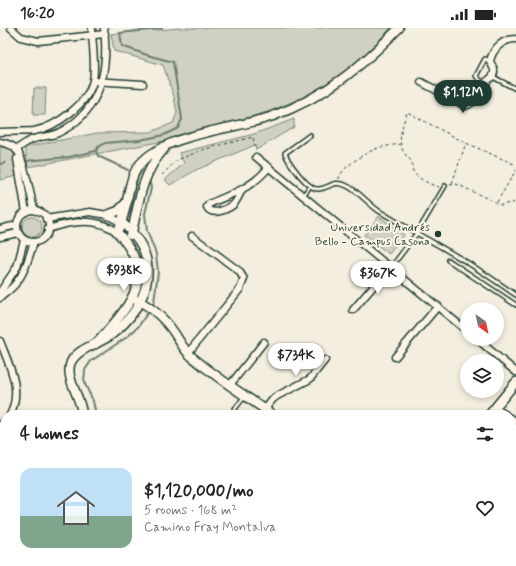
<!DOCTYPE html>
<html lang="en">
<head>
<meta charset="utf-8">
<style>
  body { margin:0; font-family:Mynerve,sans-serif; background:#f2f2f2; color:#222; height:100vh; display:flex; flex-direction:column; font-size:15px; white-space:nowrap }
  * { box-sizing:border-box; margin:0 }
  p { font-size:13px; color:#767676 }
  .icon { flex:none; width:22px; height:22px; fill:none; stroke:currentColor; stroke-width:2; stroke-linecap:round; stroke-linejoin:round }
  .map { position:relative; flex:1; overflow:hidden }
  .details { position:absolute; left:0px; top:382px; width:516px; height:156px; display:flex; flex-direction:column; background:#fff; border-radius:16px 16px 0 0; box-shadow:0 2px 6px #0003 }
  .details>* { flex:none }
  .needle { width:26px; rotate:147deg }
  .tools { position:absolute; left:460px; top:274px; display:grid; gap:8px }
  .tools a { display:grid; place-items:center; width:44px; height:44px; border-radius:50%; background:#fff; box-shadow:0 2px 6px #0003; font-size:20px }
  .price { position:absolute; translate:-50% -34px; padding:0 9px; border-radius:14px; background:#fff; color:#222; font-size:13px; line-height:26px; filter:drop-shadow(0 1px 2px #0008) }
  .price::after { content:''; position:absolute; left:50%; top:24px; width:12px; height:9px; margin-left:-6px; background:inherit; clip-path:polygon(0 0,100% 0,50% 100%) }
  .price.current { background:#1f3d34; color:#fff }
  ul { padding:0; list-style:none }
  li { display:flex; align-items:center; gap:12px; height:100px; padding:0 20px }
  li span { display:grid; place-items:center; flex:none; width:112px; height:80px; border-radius:12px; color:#555 }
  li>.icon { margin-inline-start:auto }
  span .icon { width:48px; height:48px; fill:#fffc; stroke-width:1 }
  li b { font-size:17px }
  h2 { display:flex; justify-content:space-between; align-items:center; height:48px; padding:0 20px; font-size:17px }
  .status { display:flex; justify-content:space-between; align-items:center; height:28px; padding:0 20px; background:#fff; direction:ltr }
  .status svg { height:11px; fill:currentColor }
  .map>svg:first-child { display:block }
  .green { fill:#d0d1c2; stroke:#78877b }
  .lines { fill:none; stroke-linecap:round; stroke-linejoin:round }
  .stream { stroke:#6c7d72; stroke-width:2 }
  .service-casing { stroke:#1f3d34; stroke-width:6 }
  .minor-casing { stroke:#1f3d34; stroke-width:9 }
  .tertiary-casing { stroke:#1f3d34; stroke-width:11 }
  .path { stroke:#1f3d34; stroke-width:1; stroke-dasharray:3 3; stroke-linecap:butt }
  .service { stroke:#fcf5e5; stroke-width:3 }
  .minor { stroke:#fcf5e5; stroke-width:6 }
  .tertiary { stroke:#fcf5e5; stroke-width:8 }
  .poi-dot { fill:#1f3d34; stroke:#fcf5e5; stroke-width:1.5 }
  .labels { text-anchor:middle; stroke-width:4; stroke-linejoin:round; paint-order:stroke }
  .poi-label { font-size:12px; fill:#1f3d34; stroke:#fcf5e5; text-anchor:end }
</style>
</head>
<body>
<div class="status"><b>16:20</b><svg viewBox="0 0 49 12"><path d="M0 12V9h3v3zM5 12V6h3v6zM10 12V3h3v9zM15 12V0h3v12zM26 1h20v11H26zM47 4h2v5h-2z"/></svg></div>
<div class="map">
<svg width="516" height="538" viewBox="0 0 516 538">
  <rect width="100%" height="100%" fill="#f3eede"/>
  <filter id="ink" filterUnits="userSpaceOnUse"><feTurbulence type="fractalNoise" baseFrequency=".025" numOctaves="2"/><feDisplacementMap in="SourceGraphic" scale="8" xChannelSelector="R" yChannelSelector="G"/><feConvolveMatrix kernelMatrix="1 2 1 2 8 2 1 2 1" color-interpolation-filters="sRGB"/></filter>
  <g filter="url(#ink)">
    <g class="green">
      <polygon points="181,0 391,0 348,43 304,69 267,84 169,112 28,139 25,119 97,105 151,104 173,95 177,85 174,69 163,37 114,23 111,6"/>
      <polygon points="34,60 46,60 45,87 33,87"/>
      <polygon points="294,91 294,99 256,122 255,117 196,142 170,157 165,152 184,135 179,125 254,106"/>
      <polygon points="0,119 13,121 17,148 0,152"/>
      <polygon points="142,139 143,142 138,150 128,196 126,195 136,150"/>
      <polygon points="379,188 404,207 389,226 364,207"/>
      <circle cx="32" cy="199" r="10"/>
      <polygon points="381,533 471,533 478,538 376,538"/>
    </g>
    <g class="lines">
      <g class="stream">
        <polyline points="25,133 69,129 96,123"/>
        <polyline points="0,136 5,135"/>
        <polyline points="128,142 98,128 96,123 98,119 105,115 140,112 164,107 178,100 182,91 173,34 147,27 122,18 120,5 162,0"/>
        <polyline points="149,151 151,160 145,186 147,203 156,226 158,244 154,274 152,277"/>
        <polyline points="96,387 93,373 84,354 85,342 91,333 127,309 138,299 148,284"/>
        <polyline points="179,533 183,538"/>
      </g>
      <defs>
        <g id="service">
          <polyline points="493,49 516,61"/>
          <polyline points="484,56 476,48 485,31 490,33"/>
          <path d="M310,107L285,125C288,134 309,163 319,161C330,160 333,152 345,157C358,162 367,175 379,183C408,201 439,217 468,235C484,245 500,256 516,267"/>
          <polyline points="303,168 310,158"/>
          <polyline points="448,232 516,277"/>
          <polyline points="396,233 417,205 445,158"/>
          <polyline points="230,387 245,368"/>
          <polyline points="458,535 462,538"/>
        </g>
        <g id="minor">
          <polyline points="11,0 21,9 38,13 105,6"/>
          <polyline points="93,53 143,56"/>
          <path d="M421,54L466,78C477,73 478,65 484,56C487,52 494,50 494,44C495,40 491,37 490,33C493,20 503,11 516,11"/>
          <path d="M0,104C11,103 23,104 34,103C56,99 88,76 93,53C96,36 92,17 92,0"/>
          <path d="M0,114C6,115 13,117 17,122C24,132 30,164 33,177L36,183"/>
          <path d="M16,122C23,116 29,112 37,110C45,108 51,108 58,105C101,84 109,43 104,0"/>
          <polyline points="256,129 467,303"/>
          <polyline points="17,131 26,184"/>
          <path d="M242,162C239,167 237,173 233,177C226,182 211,188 207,179L209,176C233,165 251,161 269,139"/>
          <circle cx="33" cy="198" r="16"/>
          <polyline points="46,191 90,184 107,187 122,195"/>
          <polyline points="0,201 17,197"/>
          <path d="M48,201C72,193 96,189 117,204"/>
          <polyline points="0,209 18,205"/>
          <polyline points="0,264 17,239 24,212"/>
          <path d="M0,270C5,265 12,261 16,255C26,243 29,228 34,214"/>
          <polyline points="353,282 389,240"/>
          <polyline points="477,311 516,344"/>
          <path d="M0,313C9,337 23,362 10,387"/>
          <polyline points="188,325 240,261 244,251 239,243 192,208"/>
          <polyline points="395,329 438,278"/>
          <polyline points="230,357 264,314"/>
          <polyline points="495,380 506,387"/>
          <polyline points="265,381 273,371 277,368 310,351 325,332"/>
          <polyline points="511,390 516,393"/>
          <polyline points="0,398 5,393"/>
          <polyline points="0,496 5,501"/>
          <polyline points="511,502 516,496"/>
          <polyline points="37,533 42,538"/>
          <polyline points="321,533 327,538"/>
        </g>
        <g id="tertiary">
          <polyline points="107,187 118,183 127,174"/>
          <path d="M130,207L132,204C139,173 142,145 164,121"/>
          <path d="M136,272C151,278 166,292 175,306C179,312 183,320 189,326C213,348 246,368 273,387"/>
          <path d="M96,316C128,279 160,250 117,204C129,184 126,152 140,136C168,104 234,102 273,88C325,69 361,39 399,0"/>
          <path d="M82,387C82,370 64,350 71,334C78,320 99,316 111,307C150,278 164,228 122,195"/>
          <polyline points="489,387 516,354"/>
          <polyline points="157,533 161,538"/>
          <polyline points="482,533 490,538"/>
          <polyline points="365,538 369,533"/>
        </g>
      </defs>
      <use href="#service" class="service-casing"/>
      <use href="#minor" class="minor-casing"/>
      <use href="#tertiary" class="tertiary-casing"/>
      <g class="path">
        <polyline points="162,147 177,132 205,121 253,109 255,122"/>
        <path d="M339,151C340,139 370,122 381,119C387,118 394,117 400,116"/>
        <polyline points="452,155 466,115"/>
        <polyline points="450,157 456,156 461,158 501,177 516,174"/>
        <path d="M439,159C431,157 416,150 413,143C412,140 413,136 411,133C409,130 405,127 403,123C397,111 403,96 407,84L466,115L516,137"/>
        <polyline points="497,174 516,142"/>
        <polyline points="354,538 358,533"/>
      </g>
      <use href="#service" class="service"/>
      <use href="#minor" class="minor"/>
      <use href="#tertiary" class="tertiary"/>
    </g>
  </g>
  <circle class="poi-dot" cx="438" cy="206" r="4"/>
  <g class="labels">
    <g class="poi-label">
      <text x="430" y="203">Universidad Andrés<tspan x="430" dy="14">Bello - Campus Casona</tspan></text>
    </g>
  </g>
</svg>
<div class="tools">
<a><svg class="needle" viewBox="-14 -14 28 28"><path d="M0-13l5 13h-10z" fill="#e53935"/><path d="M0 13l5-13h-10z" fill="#767676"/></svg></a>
<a><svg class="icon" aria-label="layers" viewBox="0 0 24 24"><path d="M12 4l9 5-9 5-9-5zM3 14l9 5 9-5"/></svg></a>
</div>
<b class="price current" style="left:463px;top:86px">$1.12M</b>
<b class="price" style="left:124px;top:264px">$938K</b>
<b class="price" style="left:378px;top:267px">$367K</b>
<b class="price" style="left:296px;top:349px">$734K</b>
<section class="details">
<h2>4 homes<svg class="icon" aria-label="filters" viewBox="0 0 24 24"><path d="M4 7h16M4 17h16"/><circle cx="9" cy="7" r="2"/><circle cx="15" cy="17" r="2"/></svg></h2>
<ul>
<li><span style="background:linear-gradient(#bfe0f5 60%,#7fa58c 0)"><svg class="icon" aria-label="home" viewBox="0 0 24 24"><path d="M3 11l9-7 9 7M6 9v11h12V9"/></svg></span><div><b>$1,120,000/mo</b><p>5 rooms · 168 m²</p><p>Camino Fray Montalva</p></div><svg class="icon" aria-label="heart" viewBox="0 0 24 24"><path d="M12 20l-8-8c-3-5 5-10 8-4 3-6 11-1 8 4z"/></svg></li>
</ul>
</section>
</div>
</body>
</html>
